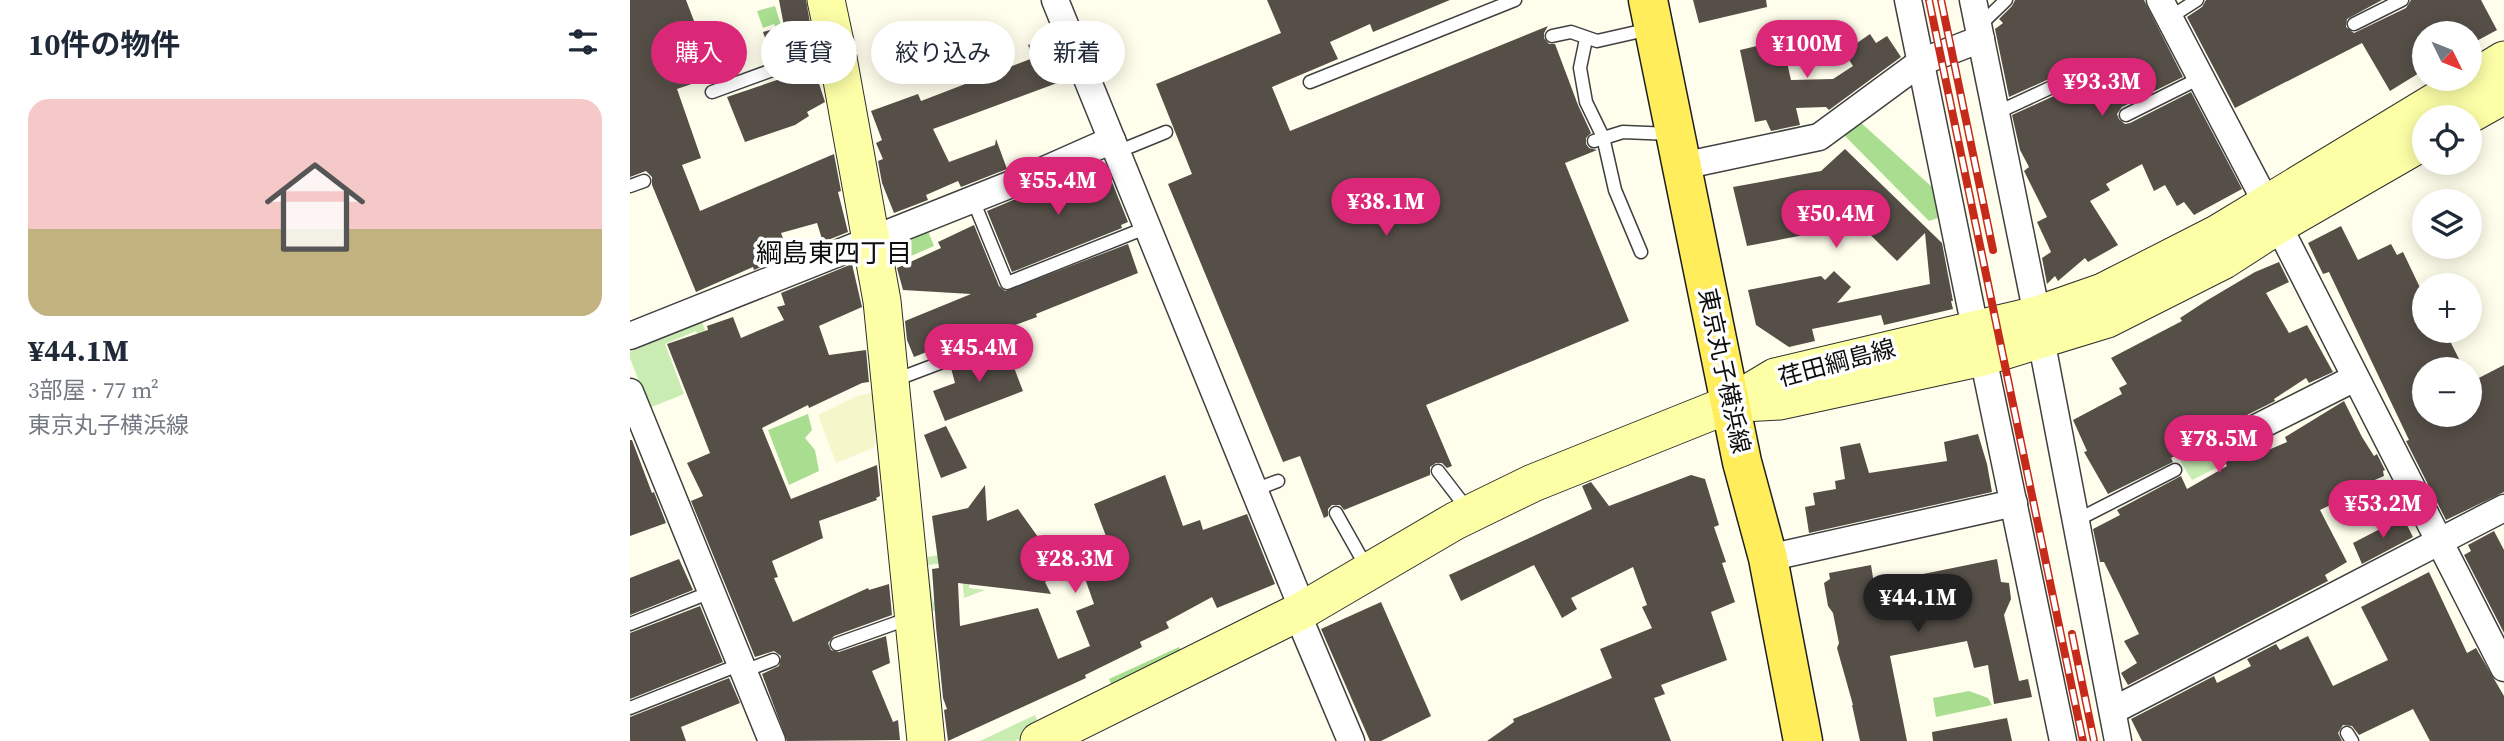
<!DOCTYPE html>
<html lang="ja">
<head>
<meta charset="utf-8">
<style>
  body { margin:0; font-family:"Source Serif 4","Noto Sans JP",serif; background:#f6f6f7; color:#1f2937; height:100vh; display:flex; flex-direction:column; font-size:26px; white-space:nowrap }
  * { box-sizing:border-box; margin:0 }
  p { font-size:23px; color:#747a83 }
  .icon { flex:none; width:38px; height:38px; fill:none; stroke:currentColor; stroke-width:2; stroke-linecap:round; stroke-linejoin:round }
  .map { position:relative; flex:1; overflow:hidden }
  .sheet { display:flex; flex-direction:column; background:#fff; width:630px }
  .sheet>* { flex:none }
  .guide { position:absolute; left:21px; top:21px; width:665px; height:63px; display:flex; gap:14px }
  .needle { width:46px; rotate:133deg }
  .buttons { position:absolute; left:1782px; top:21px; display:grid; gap:14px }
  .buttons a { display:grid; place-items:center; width:70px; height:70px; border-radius:50%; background:#fff; box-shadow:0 4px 18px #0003; font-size:35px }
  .price { position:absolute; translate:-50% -60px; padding:0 16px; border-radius:24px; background:#db2777; color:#fff; font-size:23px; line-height:46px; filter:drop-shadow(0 2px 4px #0008) }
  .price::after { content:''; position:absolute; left:50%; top:42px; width:21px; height:16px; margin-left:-10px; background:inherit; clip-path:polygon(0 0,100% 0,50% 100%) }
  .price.active { background:#222; color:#fff }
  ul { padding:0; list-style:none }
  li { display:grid; align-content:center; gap:14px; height:371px; padding:0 28px }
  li+li { border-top:2px solid #e0e1e3 }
  li span { display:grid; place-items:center; height:217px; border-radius:21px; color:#555 }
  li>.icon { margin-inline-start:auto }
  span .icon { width:126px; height:126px; fill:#fffc; stroke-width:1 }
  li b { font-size:30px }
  h2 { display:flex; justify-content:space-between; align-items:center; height:84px; padding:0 28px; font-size:30px }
  .chip { padding:0 24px; border-radius:32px; background:#fff; box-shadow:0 4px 18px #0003; font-size:24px; line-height:63px }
  .chip.active { background:#db2777; color:#fff }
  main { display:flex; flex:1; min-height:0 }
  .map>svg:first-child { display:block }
  .farmland { fill:#f5f7ca }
  .green { fill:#c9ecb3 }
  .forest { fill:#a9de91 }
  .building { fill:#564f48 }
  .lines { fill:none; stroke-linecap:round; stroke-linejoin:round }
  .lane-casing { stroke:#404040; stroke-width:15 }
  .street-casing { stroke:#404040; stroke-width:29 }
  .secondary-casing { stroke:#2f2f2f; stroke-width:39 }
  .primary-casing { stroke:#1e1e1e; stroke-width:41 }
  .lane { stroke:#fff; stroke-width:12 }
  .street { stroke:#fff; stroke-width:26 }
  .secondary { stroke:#fdffa7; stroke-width:37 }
  .primary { stroke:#ffed5c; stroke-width:38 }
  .rail-casing { stroke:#c62a1b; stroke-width:8 }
  .rail { stroke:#fff; stroke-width:5; stroke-dasharray:16; stroke-linecap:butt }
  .labels { text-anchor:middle; stroke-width:7; stroke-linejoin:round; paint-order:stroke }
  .street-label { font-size:24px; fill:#0d0d0d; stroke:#fff }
  .neighbourhood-label { font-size:26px; fill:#0d0d0d; stroke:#fff }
</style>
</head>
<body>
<main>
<section class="sheet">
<h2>10件の物件<svg class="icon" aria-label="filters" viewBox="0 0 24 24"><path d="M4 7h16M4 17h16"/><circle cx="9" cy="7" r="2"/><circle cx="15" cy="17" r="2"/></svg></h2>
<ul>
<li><span style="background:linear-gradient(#f6c9c9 60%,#c2b280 0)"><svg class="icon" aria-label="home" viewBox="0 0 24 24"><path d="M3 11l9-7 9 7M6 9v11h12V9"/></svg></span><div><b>¥44.1M</b><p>3部屋 · 77 m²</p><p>東京丸子横浜線</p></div></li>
</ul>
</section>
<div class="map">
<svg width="1874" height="741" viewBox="0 0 1874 741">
  <rect width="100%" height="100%" fill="#fffeec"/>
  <polygon class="farmland" points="245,392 245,447 206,463 188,415 227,396"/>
  <g class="green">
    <polygon points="72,322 93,375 85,380 66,331 35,344 54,394 19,408 0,358 0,352"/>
    <polygon points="1580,445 1590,466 1562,480 1550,461"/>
    <polygon points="364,544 341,552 339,588 355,590 334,598 331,561 298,565 303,602 311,600 308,609 298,613 293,558"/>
    <polygon points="405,715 411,728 385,741 350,741"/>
  </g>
  <g class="forest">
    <polygon points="145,6 154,35 149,37 144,24 133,28 127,11"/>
    <polygon points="1229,121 1302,187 1308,218 1299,221 1214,135"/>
    <polygon points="298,231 304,246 265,263 260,246"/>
    <polygon points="178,414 182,430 175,438 185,450 189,471 159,485 138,430"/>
    <polygon points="549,647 555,659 484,691 479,679"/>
    <polygon points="1339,691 1358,698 1362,705 1306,717 1303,698"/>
  </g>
  <g class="building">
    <polygon points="0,0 56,0 85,76 47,89 71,158 52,165 70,211 204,154 211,191 208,192 218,232 193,242 187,223 151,233 159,255 124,270 123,267 66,292 22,185 22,177 16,171 0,177"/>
    <polygon points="149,0 176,0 183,40 176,45 177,48 143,60 133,32 154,26"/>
    <polygon points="637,0 820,0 743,32 740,24 700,42 708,59 642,87 660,131 918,26 914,33 914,38 919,44 925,44 948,105 961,133 956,138 956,144 959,148 967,150 935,163 999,321 796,405 822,466 817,468 812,463 806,463 800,467 800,475 714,510 710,505 702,505 698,509 698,516 694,518 670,456 653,462 538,184 562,174 526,84 651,33"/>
    <polygon points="1063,0 1136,0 1137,7 1069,23"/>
    <polygon points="1385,0 1514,0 1553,77 1492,107 1487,114 1489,119 1495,124 1500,123 1561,92 1612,189 1564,215 1554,202 1547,206 1535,185 1524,191 1512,164 1476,184 1480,190 1460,201 1488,245 1458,262 1455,258 1428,281 1425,276 1417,284 1412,258 1421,252 1407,222 1417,217 1394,171 1399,167 1390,150 1382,115 1426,95 1431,87 1426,80 1419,79 1379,97 1365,29 1373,23 1369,19 1382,6"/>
    <polygon points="1576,0 1752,0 1717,19 1716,27 1724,33 1776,8 1781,0 1851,0 1867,30 1839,45 1839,33 1794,33 1794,70 1760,91 1732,43 1605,108 1557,17 1572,7"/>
    <polygon points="1240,34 1246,43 1257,36 1271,57 1199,110 1196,107 1166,108 1170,125 1141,131 1136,120 1125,122 1110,50 1152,40 1161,80 1203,79 1223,66 1214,52"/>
    <polygon points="419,39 438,79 303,129 319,162 365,145 366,139 377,169 331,187 328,181 296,195 298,200 264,213 252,183 248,161 253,159 246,143 252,140 241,111 288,94 291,101 403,58 398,45"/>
    <polygon points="183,65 195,102 177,112 179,116 165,125 115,142 97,97 150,79 149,77"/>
    <polygon points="1215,149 1312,243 1323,301 1321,301 1323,309 1254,325 1251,315 1182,329 1185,341 1159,347 1126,325 1118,290 1191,276 1195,280 1204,271 1221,287 1207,303 1300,284 1295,233 1267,261 1216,211 1171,220 1174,235 1117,246 1103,187 1191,171"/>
    <polygon points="474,162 498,222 491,225 492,228 382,272 357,211"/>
    <polygon points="344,225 369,286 375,291 498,244 508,273 406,314 407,317 316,351 314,345 284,357 277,340 275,321 341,294 273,290 267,268 311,248 308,242"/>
    <polygon points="1711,226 1728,260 1761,244 1767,255 1773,252 1794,296 1794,331 1815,331 1834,369 1794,369 1794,415 1839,415 1839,383 1874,365 1874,492 1816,520 1776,441 1779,440 1699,272 1693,274 1678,243"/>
    <polygon points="1649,262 1659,282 1636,293 1659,333 1677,325 1703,372 1679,383 1676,378 1644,399 1645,401 1607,420 1601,425 1598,432 1600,442 1606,447 1617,449 1622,457 1657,442 1655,437 1714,401 1732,437 1744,456 1747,454 1755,470 1753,471 1754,476 1717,492 1719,496 1690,510 1717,562 1695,575 1698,581 1498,685 1491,673 1507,663 1494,641 1509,634 1474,562 1470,562 1463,529 1490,515 1487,510 1551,476 1557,489 1597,466 1581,436 1541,458 1543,462 1478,494 1454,452 1457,451 1443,420 1492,394 1489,388 1497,384 1481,358 1552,321 1550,318 1576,301 1625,272"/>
    <polygon points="222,264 232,307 189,326 199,355 236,350 239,382 232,383 179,408 178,405 132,428 161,499 247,465 250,496 246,498 247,500 189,521 193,538 142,561 148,577 144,578 163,622 238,588 239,590 259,584 262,615 204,636 198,643 201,650 209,652 256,636 260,663 242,671 263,722 268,720 270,740 157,741 132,674 149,666 151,656 144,651 125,657 61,501 73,496 57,463 80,453 37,344 78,330 77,326 103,317 111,338 154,320 147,307 155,305 151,293"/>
    <polygon points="376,347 393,391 315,421 303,391 325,383 321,368"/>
    <polygon points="316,426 337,468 311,478 294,435"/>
    <polygon points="1348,434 1357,464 1362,492 1179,533 1175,507 1185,505 1183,493 1206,489 1205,481 1215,479 1210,447 1230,443 1239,473 1317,461 1314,442"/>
    <polygon points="0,440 2,440 22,493 24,492 36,523 0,536"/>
    <polygon points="535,475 553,526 570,520 573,530 617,514 645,584 587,608 582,597 536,622 539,628 510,642 512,647 455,675 456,678 318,741 314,710 317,709 313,698 306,627 302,569 309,568 302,516 338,508 355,485 357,521 388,509 423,558 447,561 415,582 421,594 328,583 330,626 408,608 428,659 460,646 446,611 464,604 451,567 483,555 464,504"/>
    <polygon points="1061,475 1075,479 1089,525 1084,527 1096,562 1092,563 1105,602 1081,612 1097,660 1031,685 1035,694 1024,698 1041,741 857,741 884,722 883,719 982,678 970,649 1022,628 1012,607 1017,605 1003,567 941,598 947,609 932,618 904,565 831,601 819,575 962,509 952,486 961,482 979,506"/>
    <polygon points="1773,517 1783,537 1732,564 1723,543"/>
    <polygon points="1864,531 1874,550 1874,633 1834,555 1841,551 1838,545"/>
    <polygon points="49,559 63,590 0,615 0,578"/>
    <polygon points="1367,559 1371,582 1379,583 1381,599 1374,615 1389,681 1398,679 1402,697 1364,704 1358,665 1344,668 1337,641 1260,656 1277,741 1230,741 1222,705 1223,705 1207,648 1209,643 1203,613 1198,606 1194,583 1200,579 1199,573 1241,565 1244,584"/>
    <polygon points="1799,572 1837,653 1846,648 1874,696 1874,741 1800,741 1783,709 1729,735 1722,726 1713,725 1708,733 1712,741 1512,741 1501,719 1584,676 1587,683 1621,666 1617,659 1646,644 1650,650 1678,636 1703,686 1758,660 1731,607"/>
    <polygon points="751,602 801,716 751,741 740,741 691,629"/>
    <polygon points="70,606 93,662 0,699 0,633"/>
    <polygon points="99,678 110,703 51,727 56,741 0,741 0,717"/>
    <polygon points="1377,718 1382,741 1303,741 1302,732"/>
  </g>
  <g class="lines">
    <defs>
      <g id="lane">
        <polyline points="1539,18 1567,0"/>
        <polyline points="1724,24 1772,0"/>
        <polyline points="1348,27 1376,0"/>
        <polyline points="922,36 941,32 967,41 1020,29"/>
        <polyline points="956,39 950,68 956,102 973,137 985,190 1011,252"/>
        <polyline points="680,82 885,0"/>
        <polyline points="82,92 203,48"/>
        <polyline points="1366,113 1422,87"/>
        <polyline points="1496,115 1570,78"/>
        <polyline points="964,141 993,132 1041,134"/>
        <polyline points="487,152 536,132"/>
        <polyline points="0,186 14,181"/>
        <polyline points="343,200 377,283 518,227"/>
        <polyline points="265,380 384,335"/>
        <polyline points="808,471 838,510"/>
        <polyline points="624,490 648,481"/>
        <polyline points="706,513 737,568"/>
        <polyline points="1447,520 1545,470"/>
        <polyline points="0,624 81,592"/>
        <polyline points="207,644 280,618"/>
        <polyline points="114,671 143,660"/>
        <polyline points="0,708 111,664"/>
        <polyline points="1717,733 1722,741"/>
      </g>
      <g id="street">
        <polyline points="425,0 673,610"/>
        <polyline points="1278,0 1345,328 1353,357 1433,741"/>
        <polyline points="1343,0 1407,315"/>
        <polyline points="1530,0 1648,225 1874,668"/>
        <polyline points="1052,166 1189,137 1291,62 1351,39"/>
        <polyline points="0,336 394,179 482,140"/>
        <polyline points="1411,339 1488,741"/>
        <polyline points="0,392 142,741"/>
        <polyline points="1614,434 1725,378"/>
        <polyline points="1138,558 1384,503"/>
        <polyline points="667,613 721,741"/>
        <polyline points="1484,710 1874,508"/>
      </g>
      <g id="secondary">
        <polyline points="196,0 206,47 252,301 296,741"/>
        <polyline points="1835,117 1874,95"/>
        <polyline points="1112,403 1150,401 1353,357 1477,319 1594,260 1648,225 1794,141"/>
        <polyline points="409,741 673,610 825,521 903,483 1100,404 1145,377 1407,315 1473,292 1587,234 1874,60"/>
      </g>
      <polyline id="primary" points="1018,0 1112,462 1138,558 1173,741"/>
    </defs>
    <use href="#lane" class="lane-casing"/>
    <use href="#street" class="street-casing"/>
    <use href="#secondary" class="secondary-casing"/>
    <use href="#primary" class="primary-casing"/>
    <use href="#lane" class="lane"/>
    <use href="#street" class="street"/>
    <use href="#secondary" class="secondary"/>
    <use href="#primary" class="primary"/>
    <defs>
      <g id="rail">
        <polyline points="1299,0 1453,741"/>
        <polyline points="1311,0 1363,250"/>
        <polyline points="1442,634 1464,741"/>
      </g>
    </defs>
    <use href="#rail" class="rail-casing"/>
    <use href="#rail" class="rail"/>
  </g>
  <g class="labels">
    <g class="street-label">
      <text transform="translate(1207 363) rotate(-15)" y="8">荏田綱島線</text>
      <text transform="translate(1094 371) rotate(78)" y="8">東京丸子横浜線</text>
    </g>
    <g class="neighbourhood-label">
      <text x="204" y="262">綱島東四丁目</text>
    </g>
  </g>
</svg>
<div class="buttons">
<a><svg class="needle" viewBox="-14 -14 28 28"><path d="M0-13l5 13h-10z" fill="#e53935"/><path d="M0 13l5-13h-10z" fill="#747a83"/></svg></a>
<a><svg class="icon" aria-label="locate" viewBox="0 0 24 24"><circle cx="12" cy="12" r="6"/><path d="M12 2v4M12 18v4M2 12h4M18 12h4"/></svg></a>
<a><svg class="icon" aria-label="layers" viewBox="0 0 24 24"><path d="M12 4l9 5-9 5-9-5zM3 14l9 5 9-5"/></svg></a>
<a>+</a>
<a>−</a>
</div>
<b class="price" style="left:1177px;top:80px">¥100M</b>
<b class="price" style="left:1472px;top:118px">¥93.3M</b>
<b class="price" style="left:428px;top:217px">¥55.4M</b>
<b class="price" style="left:756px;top:238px">¥38.1M</b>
<b class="price" style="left:1206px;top:250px">¥50.4M</b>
<b class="price" style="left:349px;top:384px">¥45.4M</b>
<b class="price" style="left:1589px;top:475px">¥78.5M</b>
<b class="price" style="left:1753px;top:540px">¥53.2M</b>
<b class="price" style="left:445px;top:595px">¥28.3M</b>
<b class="price active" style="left:1288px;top:634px">¥44.1M</b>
<div class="guide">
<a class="chip active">購入</a>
<a class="chip">賃貸</a>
<a class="chip">絞り込み</a>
<a class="chip">新着</a>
</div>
</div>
</main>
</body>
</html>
